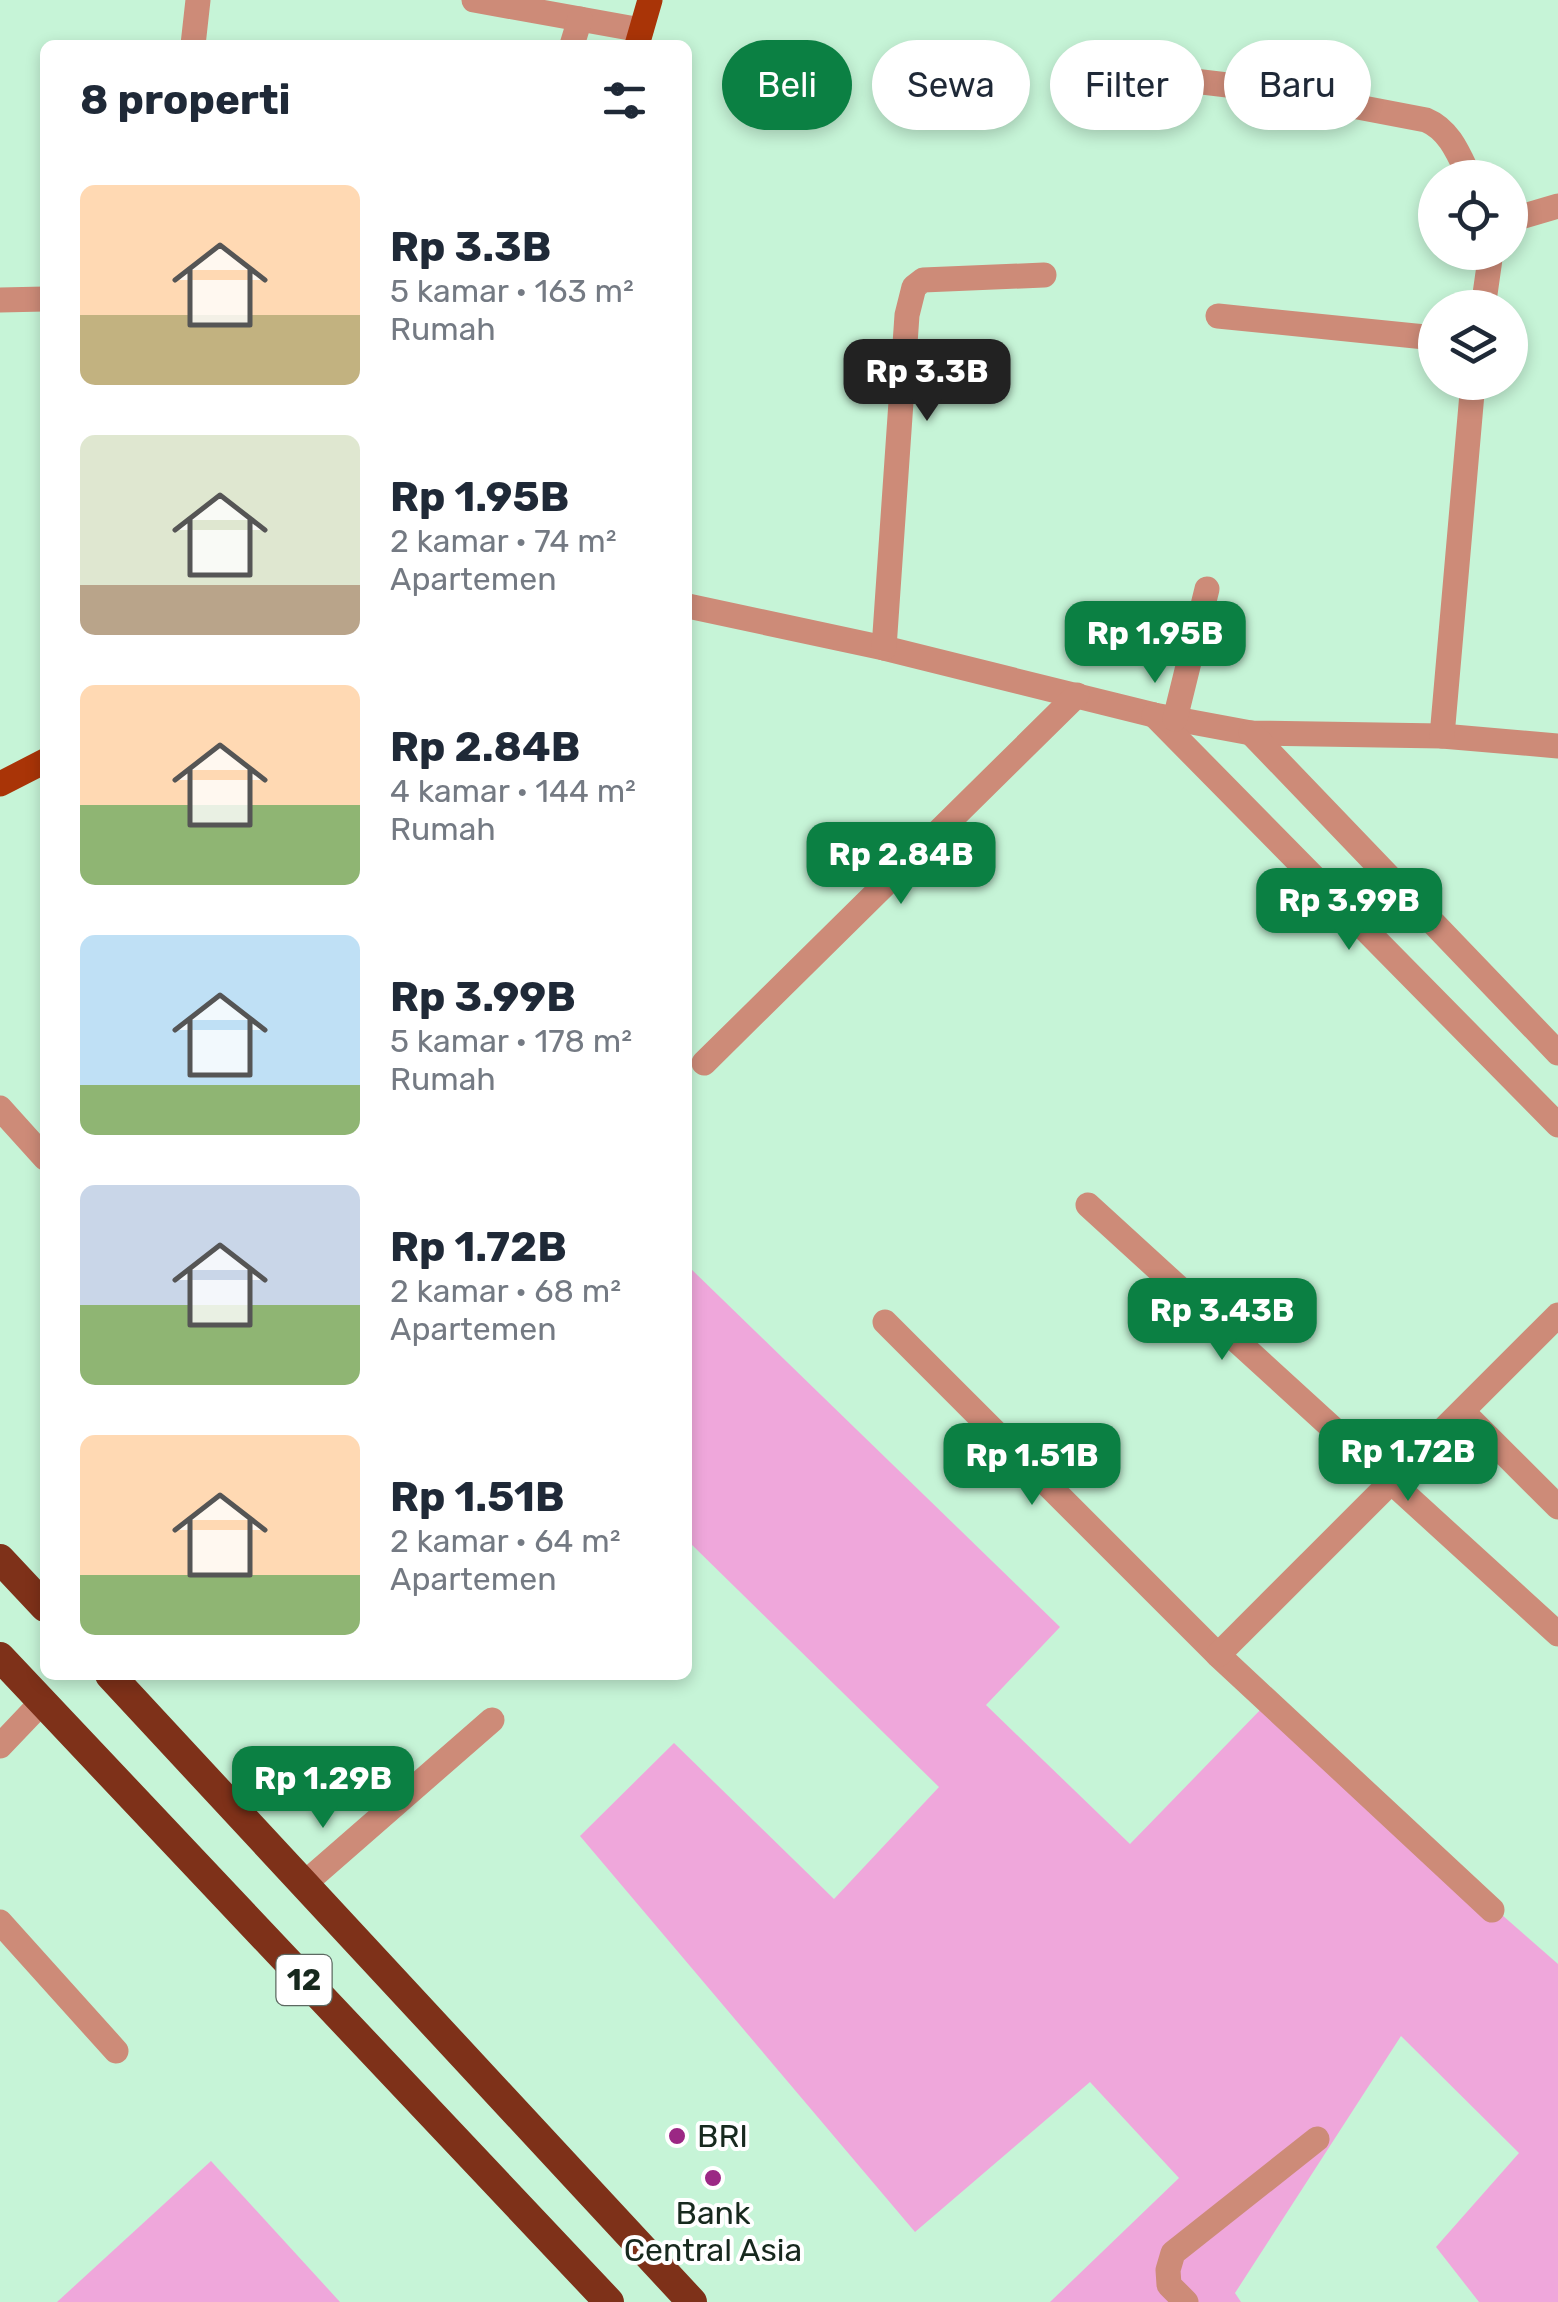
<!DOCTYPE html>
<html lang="id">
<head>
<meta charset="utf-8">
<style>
  body { margin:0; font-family:Rubik,sans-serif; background:#f6f6f7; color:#1f2937; height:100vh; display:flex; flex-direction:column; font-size:38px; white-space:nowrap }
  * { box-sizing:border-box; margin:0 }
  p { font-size:32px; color:#747a83 }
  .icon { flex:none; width:55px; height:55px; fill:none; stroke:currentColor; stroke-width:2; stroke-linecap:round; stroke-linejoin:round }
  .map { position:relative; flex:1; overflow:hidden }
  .sheet { position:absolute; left:40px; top:40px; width:652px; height:1640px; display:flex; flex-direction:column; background:#fff; border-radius:15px; box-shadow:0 5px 15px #0003 }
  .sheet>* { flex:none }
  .guide { position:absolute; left:722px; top:40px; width:685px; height:90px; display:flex; gap:20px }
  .buttons { position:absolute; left:1418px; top:160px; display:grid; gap:20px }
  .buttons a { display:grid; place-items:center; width:110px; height:110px; border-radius:50%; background:#fff; box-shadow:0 5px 15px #0003; font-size:50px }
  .price { position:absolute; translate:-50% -85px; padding:0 22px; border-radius:20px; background:#0b8043; color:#fff; font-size:32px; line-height:65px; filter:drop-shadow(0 2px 5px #0008) }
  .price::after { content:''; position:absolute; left:50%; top:60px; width:30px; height:22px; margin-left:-15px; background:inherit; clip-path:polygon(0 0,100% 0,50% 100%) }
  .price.selected { background:#222; color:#fff }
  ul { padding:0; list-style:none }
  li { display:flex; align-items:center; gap:30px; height:250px; padding:0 40px }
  li span { display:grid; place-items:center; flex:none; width:280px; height:200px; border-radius:15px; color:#555 }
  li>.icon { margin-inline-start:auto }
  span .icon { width:120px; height:120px; fill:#fffc; stroke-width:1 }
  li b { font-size:42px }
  h2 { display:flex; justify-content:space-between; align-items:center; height:120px; padding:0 40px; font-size:42px }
  .tag { padding:0 35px; border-radius:45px; background:#fff; box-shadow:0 5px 15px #0003; font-size:35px; line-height:90px }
  .tag.selected { background:#0b8043; color:#fff }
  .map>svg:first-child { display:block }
  .green { fill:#efa7db }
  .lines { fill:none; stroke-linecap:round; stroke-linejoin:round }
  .minor { stroke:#cd8b78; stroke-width:25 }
  .major { stroke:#a93407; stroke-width:25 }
  .highway { stroke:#7e3119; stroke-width:30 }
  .poi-dot { fill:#9b2884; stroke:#fff; stroke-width:4 }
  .labels { text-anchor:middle; stroke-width:8; stroke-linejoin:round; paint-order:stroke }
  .shield { fill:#fff; stroke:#5d6962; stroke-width:2.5 }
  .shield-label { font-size:30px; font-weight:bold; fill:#17291e }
  .poi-label { font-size:32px; fill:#17291e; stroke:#fff; text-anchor:start }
</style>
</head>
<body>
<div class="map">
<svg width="1558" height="2302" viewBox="0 0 1558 2302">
  <rect width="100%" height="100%" fill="#c6f4d7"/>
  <g class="green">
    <polygon points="688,1266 1060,1627 986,1705 1130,1844 1264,1706 1558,1964 1558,2302 1479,2302 1436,2247 1519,2153 1401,2036 1235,2293 1241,2302 1050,2302 1179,2178 1090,2082 915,2232 580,1836 674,1743 834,1899 939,1787 688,1541"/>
    <polygon points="211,2161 340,2302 57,2302"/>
  </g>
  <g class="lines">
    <g class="minor">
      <polyline points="474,0 641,30"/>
      <polyline points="193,45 198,0"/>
      <polyline points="572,45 580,19"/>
      <path d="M1194,81L1269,90L1426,120C1450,130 1459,155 1470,178"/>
      <polyline points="1510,220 1558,206"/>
      <polyline points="0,300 45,299"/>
      <polyline points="1483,308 1491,252"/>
      <polyline points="1218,316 1435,338"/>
      <polyline points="688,606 884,648 1154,715 1251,733 1442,736 1558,746"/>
      <polyline points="884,648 907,315 914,287 923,280 1044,275"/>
      <polyline points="1154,715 1558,1125"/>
      <polyline points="1175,719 1207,589"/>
      <polyline points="1251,733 1558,1053"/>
      <polyline points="1442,736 1473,382"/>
      <polyline points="704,1063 1077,695"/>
      <polyline points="0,1108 45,1158"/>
      <polyline points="1088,1205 1558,1634"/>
      <polyline points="885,1322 1218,1655 1492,1910"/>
      <polyline points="1463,1412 1558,1507"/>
      <polyline points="1218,1655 1558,1315"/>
      <polyline points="0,1746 42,1702"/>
      <polyline points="304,1884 492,1720"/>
      <polyline points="0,1922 116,2051"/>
      <polyline points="1186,2302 1169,2285 1168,2270 1173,2253 1317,2139"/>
    </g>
    <g class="major">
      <polyline points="637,45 650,0"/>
      <polyline points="0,784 45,761"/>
    </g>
    <g class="highway">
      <polyline points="0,1559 45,1607"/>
      <polyline points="0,1657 609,2302"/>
      <polyline points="110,1675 692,2302"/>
    </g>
  </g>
  <g class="poi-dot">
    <circle cx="677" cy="2136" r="10"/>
    <circle cx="713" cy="2178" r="10"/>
  </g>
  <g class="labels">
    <rect class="shield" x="276.5" y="1955" width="55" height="50" rx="8"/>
    <g class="shield-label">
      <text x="304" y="1990">12</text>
    </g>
    <g class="poi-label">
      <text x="697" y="2147">BRI</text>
      <text x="713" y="2224" text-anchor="middle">Bank<tspan x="713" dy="37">Central Asia</tspan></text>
    </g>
  </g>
</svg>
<div class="buttons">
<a><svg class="icon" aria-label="locate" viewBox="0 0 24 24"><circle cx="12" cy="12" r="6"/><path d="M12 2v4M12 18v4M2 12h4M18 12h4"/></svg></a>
<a><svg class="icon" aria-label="layers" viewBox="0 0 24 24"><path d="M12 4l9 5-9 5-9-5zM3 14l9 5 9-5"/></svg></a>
</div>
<b class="price selected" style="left:927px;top:424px">Rp 3.3B</b>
<b class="price" style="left:1155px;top:686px">Rp 1.95B</b>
<b class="price" style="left:901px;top:907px">Rp 2.84B</b>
<b class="price" style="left:1349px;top:953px">Rp 3.99B</b>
<b class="price" style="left:1222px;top:1363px">Rp 3.43B</b>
<b class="price" style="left:1408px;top:1504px">Rp 1.72B</b>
<b class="price" style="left:1032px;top:1508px">Rp 1.51B</b>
<b class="price" style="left:323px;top:1831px">Rp 1.29B</b>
<div class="guide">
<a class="tag selected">Beli</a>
<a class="tag">Sewa</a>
<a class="tag">Filter</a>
<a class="tag">Baru</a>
</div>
<section class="sheet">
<h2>8 properti<svg class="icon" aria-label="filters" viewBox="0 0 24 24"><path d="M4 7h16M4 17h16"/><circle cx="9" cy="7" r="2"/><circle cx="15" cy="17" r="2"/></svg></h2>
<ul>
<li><span style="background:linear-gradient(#ffd9b3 65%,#c2b280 0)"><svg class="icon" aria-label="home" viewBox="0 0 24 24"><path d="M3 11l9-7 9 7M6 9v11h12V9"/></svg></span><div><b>Rp 3.3B</b><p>5 kamar · 163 m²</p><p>Rumah</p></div></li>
<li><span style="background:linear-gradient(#dfe7d0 75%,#b9a48a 0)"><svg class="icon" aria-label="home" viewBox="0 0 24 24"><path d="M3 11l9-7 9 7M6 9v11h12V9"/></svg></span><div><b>Rp 1.95B</b><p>2 kamar · 74 m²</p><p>Apartemen</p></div></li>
<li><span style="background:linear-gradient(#ffd9b3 60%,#8fb573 0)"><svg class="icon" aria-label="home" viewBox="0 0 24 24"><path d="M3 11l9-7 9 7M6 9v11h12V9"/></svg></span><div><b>Rp 2.84B</b><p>4 kamar · 144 m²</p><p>Rumah</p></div></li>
<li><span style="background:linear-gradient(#bfe0f5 75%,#8fb573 0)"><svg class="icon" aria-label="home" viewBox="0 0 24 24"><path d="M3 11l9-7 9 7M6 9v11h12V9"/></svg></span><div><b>Rp 3.99B</b><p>5 kamar · 178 m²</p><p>Rumah</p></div></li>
<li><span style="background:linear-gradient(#c9d6e8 60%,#8fb573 0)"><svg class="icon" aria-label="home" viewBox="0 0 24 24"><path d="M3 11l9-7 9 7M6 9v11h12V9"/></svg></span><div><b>Rp 1.72B</b><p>2 kamar · 68 m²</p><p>Apartemen</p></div></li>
<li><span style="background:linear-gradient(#ffd9b3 70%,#8fb573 0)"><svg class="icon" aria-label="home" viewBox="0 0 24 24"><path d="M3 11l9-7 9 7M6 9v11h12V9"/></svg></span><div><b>Rp 1.51B</b><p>2 kamar · 64 m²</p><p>Apartemen</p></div></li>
</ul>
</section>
</div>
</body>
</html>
